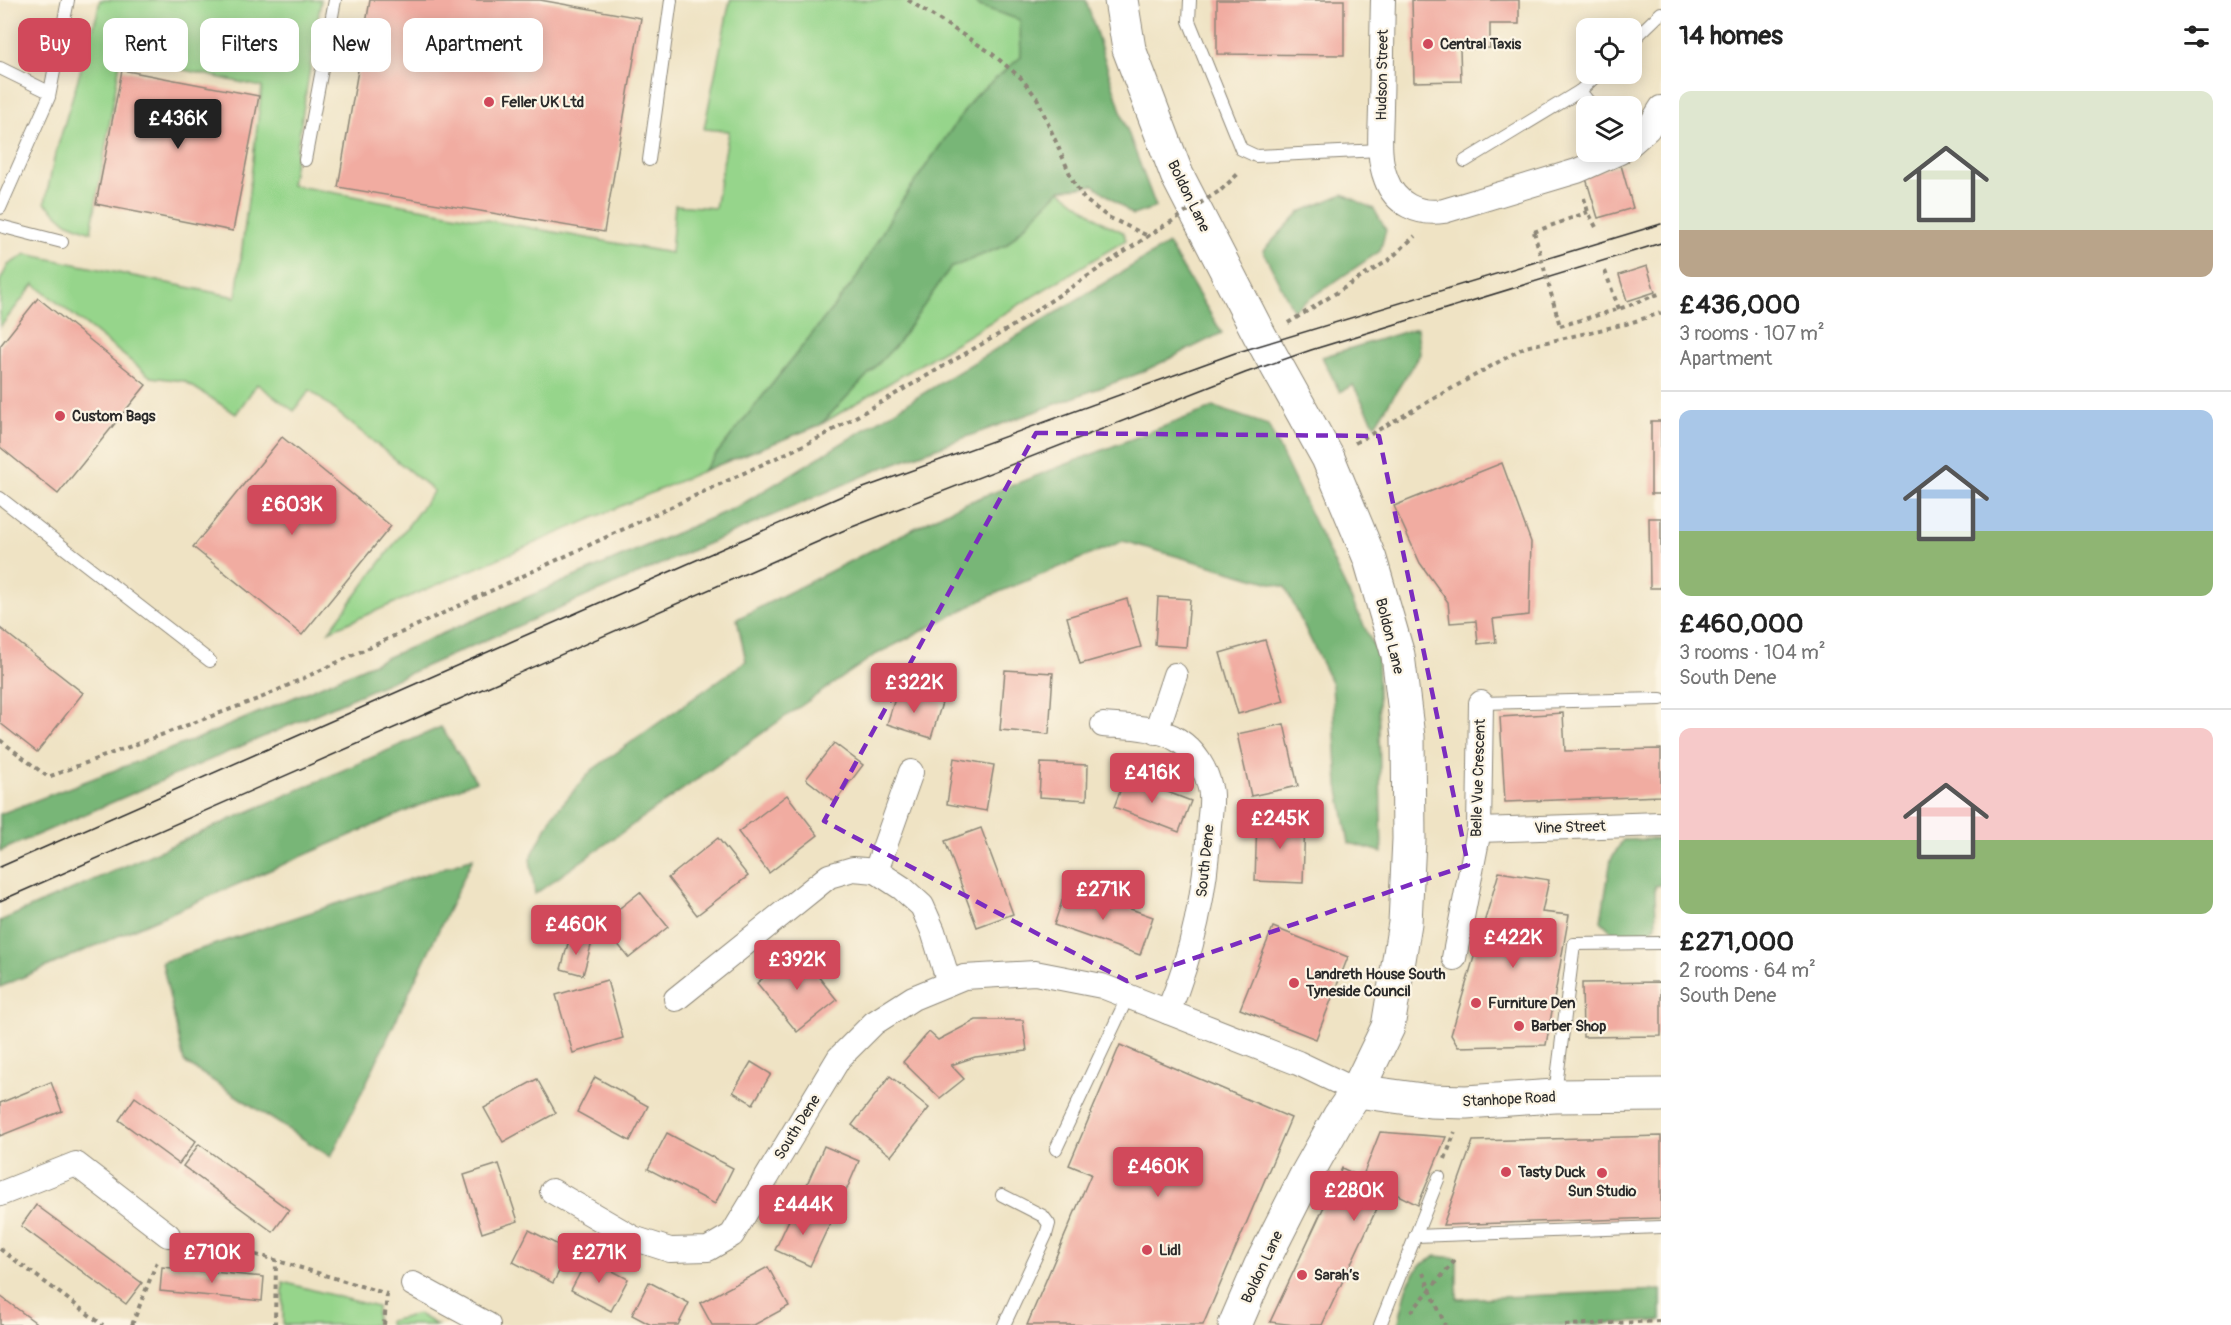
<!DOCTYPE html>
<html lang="en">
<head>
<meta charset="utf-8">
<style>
  body { margin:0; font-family:Pangolin,sans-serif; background:#f6f6f6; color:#222; height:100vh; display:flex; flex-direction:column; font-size:22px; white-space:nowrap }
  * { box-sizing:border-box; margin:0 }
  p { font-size:20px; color:#767676 }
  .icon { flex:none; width:33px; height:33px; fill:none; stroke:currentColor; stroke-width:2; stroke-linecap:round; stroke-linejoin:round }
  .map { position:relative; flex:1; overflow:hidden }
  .sheet { display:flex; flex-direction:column; background:#fff; width:570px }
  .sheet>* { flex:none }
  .top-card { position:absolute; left:18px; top:18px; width:570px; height:54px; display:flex; gap:12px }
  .tools { position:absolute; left:1576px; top:18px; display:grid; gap:12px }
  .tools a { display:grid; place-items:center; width:66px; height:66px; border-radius:12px; background:#fff; box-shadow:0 3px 15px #0003; font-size:30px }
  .price { position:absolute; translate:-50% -51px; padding:0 14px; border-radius:6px; background:#d1495b; color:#fff; font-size:20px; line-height:39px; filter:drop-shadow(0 2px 3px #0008) }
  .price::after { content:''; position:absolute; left:50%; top:36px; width:18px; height:14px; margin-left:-9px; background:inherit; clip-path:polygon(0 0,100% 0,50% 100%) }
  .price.current { background:#222; color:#fff }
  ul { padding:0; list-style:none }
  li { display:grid; align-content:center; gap:12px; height:318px; padding:0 18px }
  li+li { border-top:2px solid #e0e0e0 }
  li span { display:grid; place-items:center; height:186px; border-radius:12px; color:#555 }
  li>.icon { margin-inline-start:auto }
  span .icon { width:108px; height:108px; fill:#fffc; stroke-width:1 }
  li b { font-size:26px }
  h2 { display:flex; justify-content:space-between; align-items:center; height:72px; padding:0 18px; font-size:26px }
  .chip { padding:0 21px; border-radius:12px; background:#fff; box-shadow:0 3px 15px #0003; font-size:21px; line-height:54px }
  .chip.current { background:#d1495b; color:#fff }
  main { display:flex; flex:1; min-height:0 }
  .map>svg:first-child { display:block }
  .green { fill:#96d58b; stroke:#60805b; stroke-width:1.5 }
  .forest { fill:#78b677; stroke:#527051; stroke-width:1.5 }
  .building { fill:#f1aca1 }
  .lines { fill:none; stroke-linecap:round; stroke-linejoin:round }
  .lane-casing { stroke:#8d8778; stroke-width:14 }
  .street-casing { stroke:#8d8778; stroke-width:26 }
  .secondary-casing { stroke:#8d8778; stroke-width:35 }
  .path { stroke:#8d8778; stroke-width:4; stroke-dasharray:4.5 4.5; stroke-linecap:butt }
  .lane { stroke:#fff; stroke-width:12 }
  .street { stroke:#fff; stroke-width:24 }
  .secondary { stroke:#fff; stroke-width:33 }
  .tram { stroke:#2b2b2b; stroke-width:1.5 }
  .path-bridge { stroke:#8d8778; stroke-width:4; stroke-dasharray:4.5 4.5; stroke-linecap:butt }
  .marked { fill:none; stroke:#7b2cbf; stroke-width:4.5; stroke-dasharray:12 8; stroke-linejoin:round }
  .poi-dot { fill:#d1495b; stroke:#fcf5e5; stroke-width:2 }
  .labels { text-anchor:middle; stroke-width:4.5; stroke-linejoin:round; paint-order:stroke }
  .poi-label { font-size:15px; font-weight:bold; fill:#2b2b2b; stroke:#fcf5e5; text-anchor:start }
  .street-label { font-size:15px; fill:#2b2b2b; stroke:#fcf5e5 }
</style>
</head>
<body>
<main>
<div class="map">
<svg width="1661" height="1325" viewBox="0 0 1661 1325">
  <rect width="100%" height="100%" fill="#fcf5e5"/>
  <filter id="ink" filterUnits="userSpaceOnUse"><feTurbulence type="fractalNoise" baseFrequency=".0167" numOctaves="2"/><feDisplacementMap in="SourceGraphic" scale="12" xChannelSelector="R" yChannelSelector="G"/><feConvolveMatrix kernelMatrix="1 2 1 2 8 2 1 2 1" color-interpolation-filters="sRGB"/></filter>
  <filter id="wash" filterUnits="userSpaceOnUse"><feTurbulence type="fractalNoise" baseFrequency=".008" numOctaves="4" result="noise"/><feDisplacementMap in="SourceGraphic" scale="24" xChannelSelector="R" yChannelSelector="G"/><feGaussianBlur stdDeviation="1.35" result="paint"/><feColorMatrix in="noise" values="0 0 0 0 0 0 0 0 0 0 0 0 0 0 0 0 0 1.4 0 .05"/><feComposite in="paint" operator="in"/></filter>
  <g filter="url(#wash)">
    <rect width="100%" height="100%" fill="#efe3c4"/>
    <g class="green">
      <polygon points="100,0 321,0 291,185 671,253 675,205 715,208 729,131 704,129 730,0 973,0 980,6 1020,20 1021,57 974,97 894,212 855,280 703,471 329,631 434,491 310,390 294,411 257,384 236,414 184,381 151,377 34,284 0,327 0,281 8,265 26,254 236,297 262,87 121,56 91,232 66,222 45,203 54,159 97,15"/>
      <polygon points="1060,190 1104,223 1123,232 1126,240 820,425 897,344 950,268 1006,245"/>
      <polygon points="283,1282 377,1307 376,1325 283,1325"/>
      <polygon points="418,1314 437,1325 389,1325 389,1321"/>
    </g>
    <g class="forest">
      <polygon points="973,0 1086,0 1125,124 1156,207 1133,215 1094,185 1060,190 1006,245 950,268 897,344 820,425 703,471 855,280 894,212 974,97 1021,57 1020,20 980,6"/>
      <polygon points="1343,194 1374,209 1386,230 1380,251 1293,310 1263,251 1300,212"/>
      <polygon points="1168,244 1222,333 1140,373 882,468 0,851 0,814 204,736 739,506"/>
      <polygon points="1417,328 1420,354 1375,425 1353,385 1340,392 1322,357"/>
      <polygon points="1214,407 1268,425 1377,653 1382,852 1349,843 1338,785 1332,684 1285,587 1123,541 992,595 875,655 782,719 535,894 530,859 553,815 592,770 746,661 737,619 956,507"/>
      <polygon points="441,727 476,781 0,987 0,921"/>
      <polygon points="1661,839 1661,885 1655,886 1656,926 1645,936 1617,937 1601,921 1611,859 1623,840"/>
      <polygon points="473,858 331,1157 184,1062 162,962"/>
      <polygon points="1436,1256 1457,1258 1457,1299 1661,1290 1661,1321 1565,1325 1398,1325 1408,1284 1420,1265"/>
    </g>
    <g id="blocks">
      <g class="building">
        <polygon points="370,0 540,0 641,18 604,232 338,187"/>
        <polygon points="1217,0 1344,0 1344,55 1217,54"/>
        <polygon points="1412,0 1519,0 1519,24 1490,24 1490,48 1460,49 1461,81 1414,82"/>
        <polygon points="122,70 259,96 233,231 96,204"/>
        <polygon points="1621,165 1633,208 1598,218 1585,175"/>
        <polygon points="1647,266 1655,292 1627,301 1619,275"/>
        <polygon points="38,298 146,385 58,494 0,447 0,346"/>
        <rect x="1651" y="421" width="10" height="73"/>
        <polygon points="282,437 391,526 302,635 193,547"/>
        <polygon points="1502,463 1531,542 1529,615 1493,619 1496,642 1478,644 1476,621 1450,623 1448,602 1420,563 1394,506"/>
        <polygon points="1649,518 1661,518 1661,588 1650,588"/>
        <polygon points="1158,597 1190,599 1186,647 1155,645"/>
        <polygon points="1127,599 1141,647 1080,664 1067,617"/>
        <polygon points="0,628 83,693 37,752 0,723"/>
        <polygon points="1265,640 1284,701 1238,714 1220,653"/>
        <polygon points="1005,670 1053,673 1049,734 1000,730"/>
        <polygon points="898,689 942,703 931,738 887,724"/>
        <polygon points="1563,713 1565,751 1661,749 1661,796 1505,802 1500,717"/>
        <polygon points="1284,724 1298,786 1251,796 1237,734"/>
        <polygon points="834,743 863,765 835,802 806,779"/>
        <polygon points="954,758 994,765 986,811 947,804"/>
        <polygon points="1041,763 1088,765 1087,800 1039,797"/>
        <polygon points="1126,776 1191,801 1179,832 1114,807"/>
        <polygon points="787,795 818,835 769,873 738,832"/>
        <polygon points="1257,818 1305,820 1303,883 1255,881"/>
        <polygon points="981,828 1013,914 977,927 945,841"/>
        <polygon points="718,838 748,876 697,915 668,878"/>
        <polygon points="1499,872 1549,880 1542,912 1569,915 1546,1045 1458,1047 1451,1035"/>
        <polygon points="1067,886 1153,917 1140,955 1054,925"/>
        <polygon points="640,892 668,927 629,958 601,923"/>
        <polygon points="1273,927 1348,957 1316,1039 1240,1009"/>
        <polygon points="570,936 592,942 583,975 561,969"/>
        <polygon points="797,950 837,1000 797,1032 757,983"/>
        <polygon points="607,980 623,1038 573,1053 556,995"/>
        <polygon points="1661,982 1661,1036 1583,1037 1582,983"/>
        <polygon points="976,1020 1023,1020 1027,1051 975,1057 951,1065 964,1079 940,1098 903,1062 929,1032 938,1040"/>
        <polygon points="1120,1045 1291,1118 1203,1325 1027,1325 1091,1174 1069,1165"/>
        <polygon points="751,1062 771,1074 753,1104 733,1092"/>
        <polygon points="890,1076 929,1108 891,1156 852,1125"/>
        <polygon points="595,1077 648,1106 630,1141 577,1112"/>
        <polygon points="537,1079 556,1113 503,1142 484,1108"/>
        <polygon points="51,1082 62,1111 0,1136 0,1103"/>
        <polygon points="135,1097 196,1141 179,1164 119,1120"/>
        <polygon points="1380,1132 1446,1137 1418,1205 1386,1189 1322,1325 1294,1325 1270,1322 1342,1168 1362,1178"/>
        <polygon points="667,1133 733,1168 715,1204 648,1169"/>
        <polygon points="1661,1136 1661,1218 1443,1225 1473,1141"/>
        <polygon points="199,1144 289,1210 273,1232 183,1166"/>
        <polygon points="824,1146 859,1161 839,1207 804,1191"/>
        <polygon points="499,1164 518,1221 482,1233 464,1175"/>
        <polygon points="36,1205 142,1283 126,1304 21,1226"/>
        <polygon points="796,1205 831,1221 810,1266 775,1250"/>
        <polygon points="529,1230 570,1251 553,1283 513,1262"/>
        <polygon points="588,1258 628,1279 611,1311 571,1290"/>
        <polygon points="162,1267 264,1277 262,1301 160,1291"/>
        <polygon points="768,1267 789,1306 754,1325 712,1325 700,1303"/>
        <polygon points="649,1282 689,1303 678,1325 651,1325 632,1315"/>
        <polygon points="0,1296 39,1325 0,1325"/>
      </g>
    </g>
  </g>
  <g filter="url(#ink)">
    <use href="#blocks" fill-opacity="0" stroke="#8d8778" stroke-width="1.5"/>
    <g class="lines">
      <defs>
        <g id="lane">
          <polyline points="1190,0 1189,21 1241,149 1256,156 1380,150"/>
          <polyline points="1632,41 1661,13"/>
          <polyline points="0,68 49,92"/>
          <polyline points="1580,91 1592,106"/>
          <polyline points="305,160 335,0"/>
          <polyline points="649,160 671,0"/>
          <polyline points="1465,161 1580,91 1598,74"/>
          <polyline points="0,208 49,97 68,0"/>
          <polyline points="0,226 62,242"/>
          <polyline points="0,498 210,661"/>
          <polyline points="1481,703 1661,699"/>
          <polyline points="1555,1094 1574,944 1661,943"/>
          <polyline points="1056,1149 1128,996"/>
          <polyline points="1002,1195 1043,1216 1049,1224 1046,1235 1004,1325"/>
          <polyline points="1415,1236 1661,1227"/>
          <polyline points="1380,1325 1439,1177"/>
        </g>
        <g id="street">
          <path d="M1383,0C1382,35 1382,70 1381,106C1381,129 1377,156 1386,179C1395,204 1418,215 1444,211L1577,171L1620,152"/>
          <polyline points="1632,143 1648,129 1661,108"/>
          <path d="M1103,725C1127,727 1156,726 1178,740C1195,751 1206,769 1210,788C1213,799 1210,813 1209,825C1206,890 1193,952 1168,1012"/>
          <polyline points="1156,732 1175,675"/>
          <polyline points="1479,830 1661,824"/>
          <polyline points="876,871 911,772"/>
          <polyline points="1454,958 1479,830 1481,703"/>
          <polyline points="676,999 829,876 853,869 876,871 902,888 922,906 933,931 949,983"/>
          <polyline points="552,1191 633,1238 670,1250 708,1249 732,1235 839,1058 874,1023 913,998 964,977 1035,973 1102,986 1298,1063 1357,1091"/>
          <polyline points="0,1194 76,1164 168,1235"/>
          <polyline points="413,1284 488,1325"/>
        </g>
        <g id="secondary">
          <polyline points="1121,0 1129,49 1177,175 1259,334 1328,458 1370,559 1398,655 1408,737 1409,839 1405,923 1388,1027 1357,1091 1339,1117 1307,1174 1260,1267 1235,1325"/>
          <polyline points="1357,1091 1430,1101 1466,1102 1555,1096 1661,1095"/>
        </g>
      </defs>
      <use href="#lane" class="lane-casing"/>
      <use href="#street" class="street-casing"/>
      <use href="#secondary" class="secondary-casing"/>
      <g class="path">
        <polyline points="908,0 990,52 1021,78 1037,98 1073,181 1084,199 1108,217 1148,236"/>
        <polyline points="1221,190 1240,172"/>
        <polyline points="1584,198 1588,212 1597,229"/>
        <polyline points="1534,232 1588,212"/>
        <polyline points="1605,271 1619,309"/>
        <polyline points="1288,323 1389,260 1415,236"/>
        <polyline points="1560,326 1619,309 1661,293"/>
        <polyline points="1355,443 1525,347 1626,324 1661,313"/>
        <polyline points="0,740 48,777 263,697 819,438 1008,329 1168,223"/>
        <polyline points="1445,1159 1455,1132"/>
        <polyline points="194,1241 265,1257 387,1294"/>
        <polyline points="0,1249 103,1325"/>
        <polyline points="1423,1273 1445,1325"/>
        <polyline points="1411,1312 1457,1258"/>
        <polyline points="132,1325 158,1259"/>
        <polyline points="275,1325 276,1260"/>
        <polyline points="384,1325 387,1294"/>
        <polyline points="1565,1325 1661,1321"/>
      </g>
      <use href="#lane" class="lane"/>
      <use href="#street" class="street"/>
      <use href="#secondary" class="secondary"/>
      <g class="tram">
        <polyline points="0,867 844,495 1235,353 1661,224"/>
        <polyline points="0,901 847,529 1245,373 1311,350 1661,243"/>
      </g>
      <g class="path-bridge">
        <polyline points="1169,223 1221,190"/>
        <polyline points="1534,232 1560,326"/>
      </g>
    </g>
  </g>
  <path class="marked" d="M1036,433L1379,436L1468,865L1127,981L824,821Z"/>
  <g class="poi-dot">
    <circle cx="1428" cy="44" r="6"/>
    <circle cx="489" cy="102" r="6"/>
    <circle cx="60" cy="416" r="6"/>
    <circle cx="1294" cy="983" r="6"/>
    <circle cx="1476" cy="1003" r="6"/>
    <circle cx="1519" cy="1026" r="6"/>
    <circle cx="1506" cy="1172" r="6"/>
    <circle cx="1602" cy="1173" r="6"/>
    <circle cx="1147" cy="1250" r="6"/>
    <circle cx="1302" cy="1275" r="6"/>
  </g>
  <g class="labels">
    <g class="poi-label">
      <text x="1440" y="49">Central Taxis</text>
      <text x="501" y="107">Feller UK Ltd</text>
      <text x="72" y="421">Custom Bags</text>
      <text x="1306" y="979">Landreth House South<tspan x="1306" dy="17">Tyneside Council</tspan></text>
      <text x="1488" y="1008">Furniture Den</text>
      <text x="1531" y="1031">Barber Shop</text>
      <text x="1518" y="1177">Tasty Duck</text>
      <text x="1602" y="1196" text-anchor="middle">Sun Studio</text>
      <text x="1159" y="1255">Lidl</text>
      <text x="1314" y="1280">Sarah’s</text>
    </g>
    <g class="street-label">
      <text transform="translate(1382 75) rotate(-89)" y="5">Hudson Street</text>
      <text transform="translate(1189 196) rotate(64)" y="5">Boldon Lane</text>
      <text transform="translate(1390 636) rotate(76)" y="5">Boldon Lane</text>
      <text transform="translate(1478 778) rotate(-88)" y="5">Belle Vue Crescent</text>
      <text transform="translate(1570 827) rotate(-2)" y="5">Vine Street</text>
      <text transform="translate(1205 861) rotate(-84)" y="5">South Dene</text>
      <text transform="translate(1509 1099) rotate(-3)" y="5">Stanhope Road</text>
      <text transform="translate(797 1127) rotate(-58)" y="5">South Dene</text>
      <text transform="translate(1262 1267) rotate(-65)" y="5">Boldon Lane</text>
    </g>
  </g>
</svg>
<div class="tools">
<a><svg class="icon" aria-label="locate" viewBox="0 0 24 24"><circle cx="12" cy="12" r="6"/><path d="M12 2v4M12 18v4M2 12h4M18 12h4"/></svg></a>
<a><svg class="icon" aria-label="layers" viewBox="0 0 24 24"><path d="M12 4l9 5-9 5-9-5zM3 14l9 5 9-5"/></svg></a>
</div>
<b class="price current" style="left:178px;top:150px">£436K</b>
<b class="price" style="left:292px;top:536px">£603K</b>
<b class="price" style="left:914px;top:714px">£322K</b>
<b class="price" style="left:1152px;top:804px">£416K</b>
<b class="price" style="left:1280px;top:850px">£245K</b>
<b class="price" style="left:1103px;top:921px">£271K</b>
<b class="price" style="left:576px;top:956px">£460K</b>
<b class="price" style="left:1513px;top:969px">£422K</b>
<b class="price" style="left:797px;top:991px">£392K</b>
<b class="price" style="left:1158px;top:1198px">£460K</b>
<b class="price" style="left:1354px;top:1222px">£280K</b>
<b class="price" style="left:803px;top:1236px">£444K</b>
<b class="price" style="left:212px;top:1284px">£710K</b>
<b class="price" style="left:599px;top:1284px">£271K</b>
<div class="top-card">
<a class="chip current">Buy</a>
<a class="chip">Rent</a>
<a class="chip">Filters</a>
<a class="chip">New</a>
<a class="chip">Apartment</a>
</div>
</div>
<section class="sheet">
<h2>14 homes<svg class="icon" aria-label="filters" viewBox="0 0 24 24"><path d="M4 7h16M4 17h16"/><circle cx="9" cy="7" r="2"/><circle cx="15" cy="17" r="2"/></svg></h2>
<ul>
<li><span style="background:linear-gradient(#dfe7d0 75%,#b9a48a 0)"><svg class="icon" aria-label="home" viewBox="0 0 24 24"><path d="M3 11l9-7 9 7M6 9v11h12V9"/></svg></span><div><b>£436,000</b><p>3 rooms · 107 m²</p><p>Apartment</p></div></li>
<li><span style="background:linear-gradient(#a9c7e8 65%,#8fb573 0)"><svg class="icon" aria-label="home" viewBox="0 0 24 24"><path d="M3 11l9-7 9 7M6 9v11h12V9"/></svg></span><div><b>£460,000</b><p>3 rooms · 104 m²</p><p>South Dene</p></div></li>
<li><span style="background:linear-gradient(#f6c9c9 60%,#8fb573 0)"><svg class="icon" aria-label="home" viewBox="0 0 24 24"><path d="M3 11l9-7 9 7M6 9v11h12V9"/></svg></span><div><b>£271,000</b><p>2 rooms · 64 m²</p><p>South Dene</p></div></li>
</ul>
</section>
</main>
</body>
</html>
